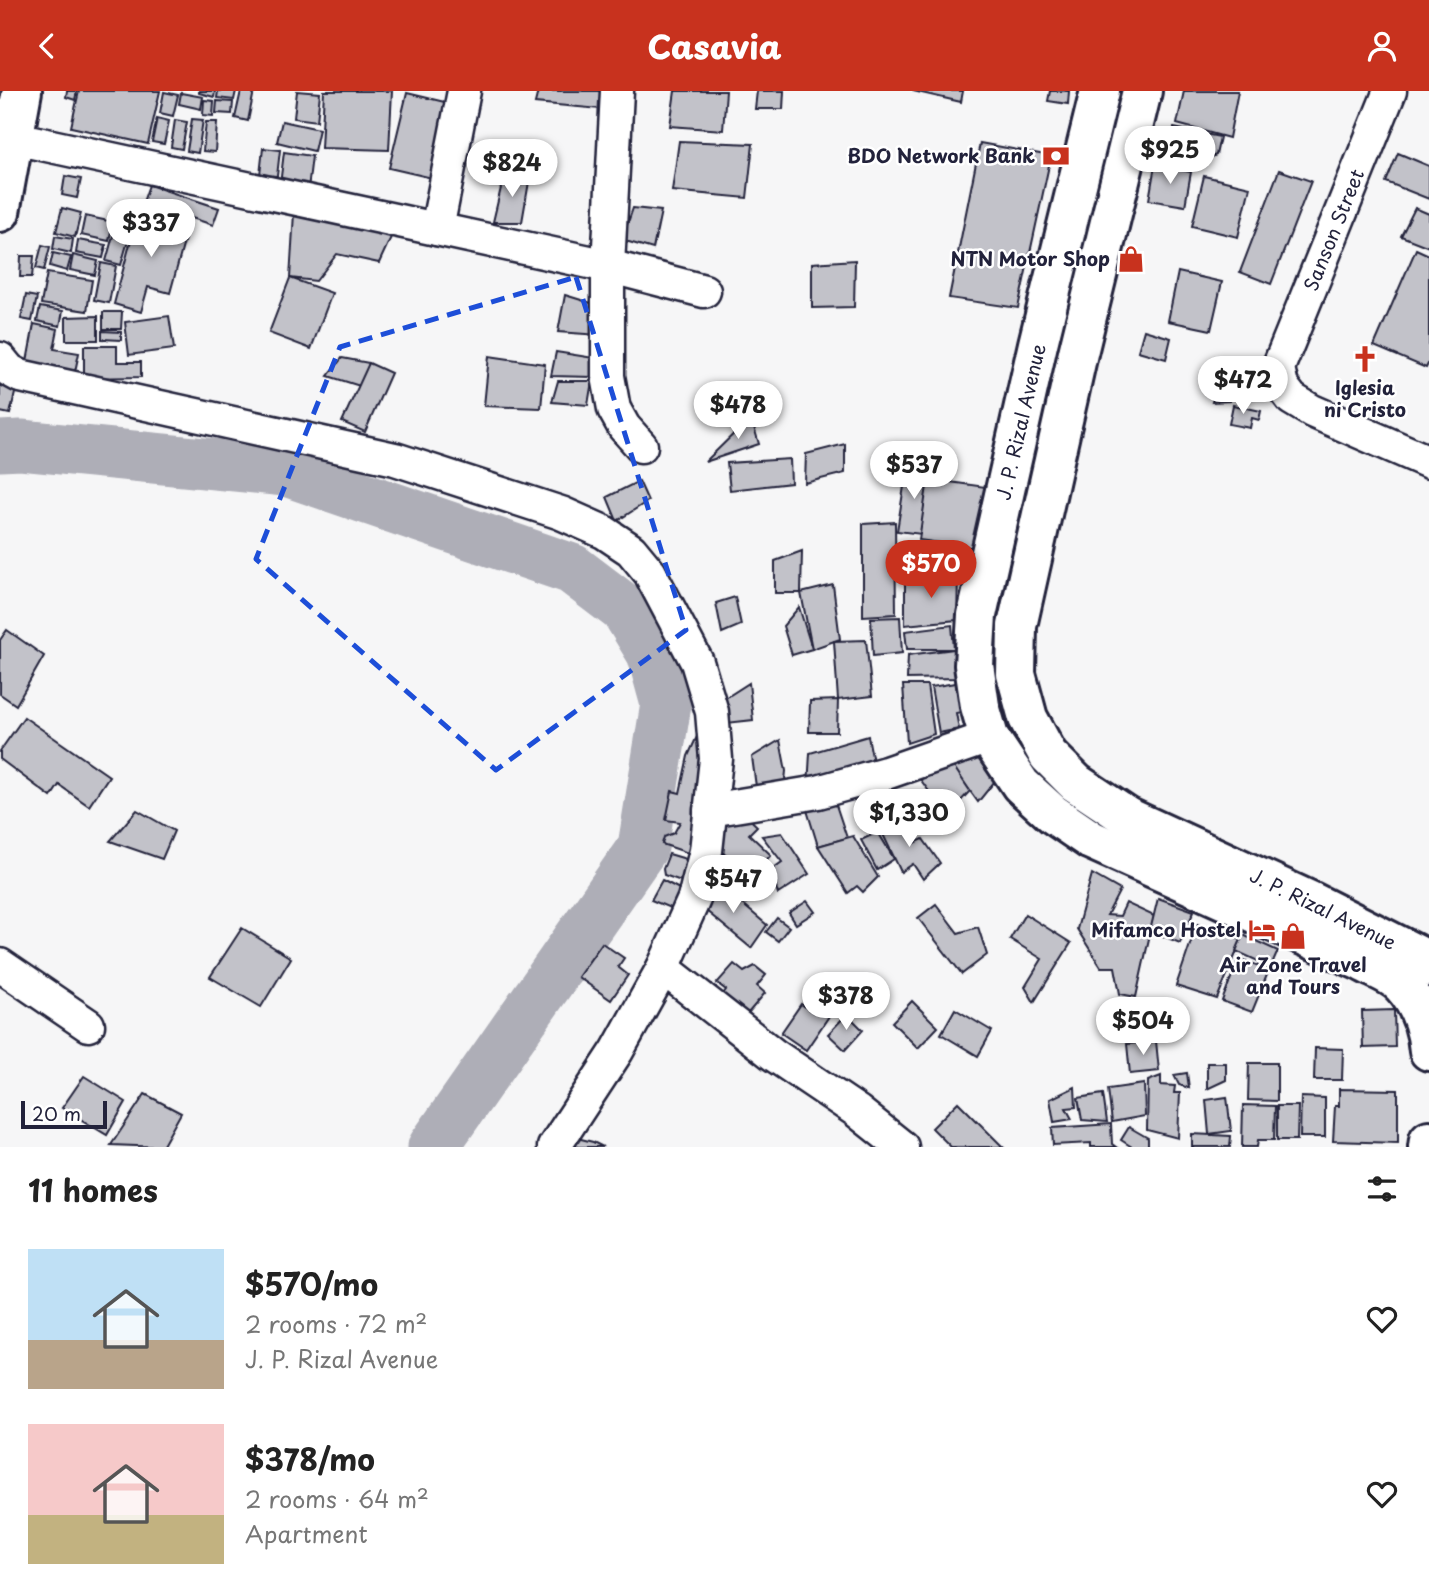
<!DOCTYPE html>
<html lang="en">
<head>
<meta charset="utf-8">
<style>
  body { margin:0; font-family:"Playpen Sans",sans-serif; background:#f6f6f6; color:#222; height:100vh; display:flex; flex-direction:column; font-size:26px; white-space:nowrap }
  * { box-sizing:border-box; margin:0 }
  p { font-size:23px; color:#767676 }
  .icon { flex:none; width:38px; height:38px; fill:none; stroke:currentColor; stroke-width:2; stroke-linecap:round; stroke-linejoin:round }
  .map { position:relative; height:1056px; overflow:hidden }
  .panel { display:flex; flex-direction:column; background:#fff; flex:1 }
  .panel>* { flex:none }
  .scale { position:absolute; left:21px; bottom:18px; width:86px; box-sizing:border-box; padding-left:7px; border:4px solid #22223b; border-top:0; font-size:19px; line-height:24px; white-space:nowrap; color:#22223b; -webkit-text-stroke:5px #fff; paint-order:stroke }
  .price { position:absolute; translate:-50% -60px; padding:0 16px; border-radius:24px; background:#fff; color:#222; font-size:23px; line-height:46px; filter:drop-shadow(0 2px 4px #0008) }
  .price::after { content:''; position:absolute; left:50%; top:42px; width:21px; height:16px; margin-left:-10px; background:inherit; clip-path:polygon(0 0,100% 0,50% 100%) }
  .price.selected { background:#c8321e; color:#fff }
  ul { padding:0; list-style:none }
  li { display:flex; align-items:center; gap:21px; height:175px; padding:0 28px }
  li span { display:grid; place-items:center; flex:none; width:196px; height:140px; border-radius:0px; color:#555 }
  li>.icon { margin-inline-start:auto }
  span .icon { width:84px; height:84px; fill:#fffc; stroke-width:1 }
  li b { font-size:30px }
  h2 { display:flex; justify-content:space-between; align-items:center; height:84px; padding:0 28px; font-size:30px }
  header { display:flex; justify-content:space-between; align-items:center; height:91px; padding:0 28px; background:#c8321e; color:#fff; font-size:32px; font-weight:800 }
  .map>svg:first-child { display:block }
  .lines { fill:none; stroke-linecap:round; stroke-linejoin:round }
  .river { stroke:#aeaeb7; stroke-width:51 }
  .building { fill:#c2c2c9; stroke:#22223b; stroke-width:2 }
  .minor-casing { stroke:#22223b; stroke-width:37 }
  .tertiary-casing { stroke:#22223b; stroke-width:44 }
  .primary-casing { stroke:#22223b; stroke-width:44 }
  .minor { stroke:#fff; stroke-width:32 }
  .tertiary { stroke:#fff; stroke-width:38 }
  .primary { stroke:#fff; stroke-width:38 }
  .marked { fill:none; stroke:#1d4ed8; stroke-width:5; stroke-dasharray:14 9; stroke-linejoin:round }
  .labels { text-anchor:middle; stroke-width:5; stroke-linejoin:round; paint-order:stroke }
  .poi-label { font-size:19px; font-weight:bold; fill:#22223b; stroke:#fff; text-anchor:end }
  .street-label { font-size:19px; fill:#22223b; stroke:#fff }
</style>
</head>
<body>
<header><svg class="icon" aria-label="back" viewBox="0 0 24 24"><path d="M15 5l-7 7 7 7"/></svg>Casavia<svg class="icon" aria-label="person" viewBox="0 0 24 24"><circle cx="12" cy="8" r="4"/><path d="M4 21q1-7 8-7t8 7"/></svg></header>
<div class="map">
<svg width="1429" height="1056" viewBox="0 0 1429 1056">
  <rect width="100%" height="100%" fill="#f6f6f7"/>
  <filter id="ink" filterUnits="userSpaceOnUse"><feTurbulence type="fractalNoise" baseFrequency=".0143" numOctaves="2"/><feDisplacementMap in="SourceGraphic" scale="14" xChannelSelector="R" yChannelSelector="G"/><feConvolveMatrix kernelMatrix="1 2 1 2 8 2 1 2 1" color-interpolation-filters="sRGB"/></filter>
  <g filter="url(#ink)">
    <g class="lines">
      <polyline class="river" points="0,355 21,354 286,380 572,478 626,519 652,562 666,613 643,756 433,1056"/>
    </g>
    <g class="building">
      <polygon points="67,0 77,0 75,9 66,6"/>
      <polygon points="79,0 160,0 148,53 71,36"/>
      <polygon points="199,0 215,0 214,6 199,2"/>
      <polygon points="218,0 236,0 234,9 217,7"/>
      <polygon points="241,0 254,0 248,30 235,27"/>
      <polygon points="297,0 320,2 317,30 294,27"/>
      <polygon points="324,0 392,0 389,59 321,57"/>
      <polygon points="538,0 601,0 600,18 535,12"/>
      <polygon points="675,0 726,0 723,39 670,35"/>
      <polygon points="757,0 784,0 783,18 755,18"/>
      <polygon points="913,0 963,0 961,11"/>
      <polygon points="1050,0 1069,0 1068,13 1048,10"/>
      <polygon points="1184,0 1238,0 1229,47 1177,33"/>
      <polygon points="164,1 178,4 173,25 160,22"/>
      <polygon points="181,2 203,6 201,18 179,13"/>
      <polygon points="407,2 453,13 441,89 389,77"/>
      <polygon points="204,9 214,10 213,25 203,24"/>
      <polygon points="217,10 233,11 232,23 216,22"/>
      <polygon points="157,27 169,30 164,53 152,51"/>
      <polygon points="192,28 203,29 198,62 187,60"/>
      <polygon points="175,29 187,31 182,58 171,56"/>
      <polygon points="282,30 319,38 314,60 277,51"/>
      <polygon points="206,31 217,31 215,61 203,60"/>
      <polygon points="1174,37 1220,46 1216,64 1197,73 1168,67"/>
      <polygon points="679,50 753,53 747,107 672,100"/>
      <polygon points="980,52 1051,65 1018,217 949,207"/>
      <polygon points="263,57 280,59 277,85 260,84"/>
      <polygon points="284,61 312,65 308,98 280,94"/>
      <polygon points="1398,62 1429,75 1429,108 1386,91"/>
      <polygon points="1155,74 1191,81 1185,115 1149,109"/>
      <polygon points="1279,79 1311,90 1271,193 1240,181"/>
      <polygon points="504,84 530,85 522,131 493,131"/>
      <polygon points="65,85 81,88 77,107 62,104"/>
      <polygon points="1204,85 1250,96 1238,146 1192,135"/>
      <polygon points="149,94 219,117 213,134 143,111"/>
      <polygon points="62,117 81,122 75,146 56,141"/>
      <polygon points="633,117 661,120 653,158 622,149"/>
      <polygon points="1415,117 1429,123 1429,156 1401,145"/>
      <polygon points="139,119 189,133 170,202 148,196 141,221 114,213"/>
      <polygon points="294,122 392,144 379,172 337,163 316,190 290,187"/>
      <polygon points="120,123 134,127 129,143 115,139"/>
      <polygon points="85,125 113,131 109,150 81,144"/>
      <polygon points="114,141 129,146 121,174 106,170"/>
      <polygon points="55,145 73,148 71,162 53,158"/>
      <polygon points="78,149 106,154 103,167 76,162"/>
      <polygon points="42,154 50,156 44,179 36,177"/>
      <polygon points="1416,158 1429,164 1429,271 1426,277 1374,255"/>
      <polygon points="53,162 71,166 67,180 50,175"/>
      <polygon points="73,164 98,170 95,184 70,179"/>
      <polygon points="21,165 34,165 32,186 20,186"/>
      <polygon points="855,169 854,216 812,217 812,172"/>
      <polygon points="101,172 116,175 109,212 94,209"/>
      <polygon points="1178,181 1222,191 1211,239 1168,230"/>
      <polygon points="47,182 92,189 87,220 41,213"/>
      <polygon points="290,187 332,202 311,258 269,242"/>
      <polygon points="26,204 37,206 32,230 21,228"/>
      <polygon points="565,204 604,216 599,244 558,241"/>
      <polygon points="40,216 63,220 60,235 37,230"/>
      <polygon points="103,221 122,221 121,238 103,238"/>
      <polygon points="98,225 98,249 66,249 66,226"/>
      <polygon points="169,225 174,258 129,264 125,231"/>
      <polygon points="34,233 58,238 54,258 79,262 74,285 26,276"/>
      <polygon points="1144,239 1171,247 1166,268 1138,260"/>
      <polygon points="102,240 121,241 121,249 102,248"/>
      <polygon points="84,255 117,255 117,271 141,271 141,286 84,287"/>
      <polygon points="556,261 600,268 594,286 551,285"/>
      <polygon points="489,265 545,273 541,317 484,315"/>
      <polygon points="342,267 369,272 363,296 328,285"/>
      <polygon points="369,272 391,282 365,341 342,331"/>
      <polygon points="1219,287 1235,292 1230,310 1212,311"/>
      <polygon points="558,290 592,290 588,314 552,311"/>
      <polygon points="0,294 16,298 10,323 0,321"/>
      <polygon points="1233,314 1261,320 1259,329 1252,327 1250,337 1229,333"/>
      <polygon points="751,326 759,353 705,371"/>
      <polygon points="845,353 845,382 805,392 806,363"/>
      <polygon points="790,368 791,392 730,399 727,372"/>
      <polygon points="907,376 930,379 921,443 897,440"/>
      <polygon points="928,388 993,397 984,458 919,449"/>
      <polygon points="639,390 648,410 617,430 607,406"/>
      <polygon points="895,431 896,523 863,525 863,433"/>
      <polygon points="802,460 801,502 775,502 775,470"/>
      <polygon points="958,483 957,529 905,534 905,489"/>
      <polygon points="833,494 840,548 812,558 801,502"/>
      <polygon points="735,506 741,534 722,542 716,512"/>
      <polygon points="799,516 812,558 792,564 783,535"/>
      <polygon points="900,526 902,562 873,565 871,527"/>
      <polygon points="952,534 954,558 907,558 905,540"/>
      <polygon points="7,539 44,565 16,614 0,603 0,549"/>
      <polygon points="866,549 872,605 838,609 834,550"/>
      <polygon points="954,558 958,587 907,588 908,564"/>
      <polygon points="967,590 972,619 956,622 959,638 939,642 931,596"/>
      <polygon points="749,592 753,629 727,632 724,608"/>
      <polygon points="903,594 927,594 934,643 907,652"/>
      <polygon points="838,609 837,641 809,641 810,610"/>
      <polygon points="24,626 109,685 89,715 59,694 51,706 0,668 0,660"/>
      <polygon points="699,641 709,651 694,764 662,753 664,746 674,742 680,731 666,729 672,700 680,702 688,665"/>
      <polygon points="868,645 873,671 808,696 810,662"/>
      <polygon points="780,649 786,680 784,699 757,703 752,666"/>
      <polygon points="973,657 995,690 978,711 952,675"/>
      <polygon points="948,667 970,700 947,725 920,688"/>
      <polygon points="834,708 847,747 818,755 806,716"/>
      <polygon points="137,719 174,740 162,768 110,750"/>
      <polygon points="740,719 757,735 749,743 771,764 750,786 711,751"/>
      <polygon points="903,726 915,752 923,748 940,772 923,788 913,773 901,781 880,737"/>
      <polygon points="878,741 894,768 877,779 861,749"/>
      <polygon points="782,742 809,783 778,803 771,779 782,771 762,745"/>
      <polygon points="853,745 878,786 863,801 857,795 848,802 818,755"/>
      <polygon points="669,763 703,773 698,796 664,784 663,778"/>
      <polygon points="727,766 759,796 746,812 710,782"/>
      <polygon points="1092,783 1120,799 1107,824 1120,825 1126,812 1154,825 1136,906 1120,903 1115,876 1101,876 1077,838"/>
      <polygon points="662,789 691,804 682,822 651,809"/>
      <polygon points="715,790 767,834 751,857 699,814"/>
      <polygon points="1158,807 1194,820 1180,852 1150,840"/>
      <polygon points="807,810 815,821 796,833 789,822"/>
      <polygon points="936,813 958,842 978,836 987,864 962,883 918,827"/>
      <polygon points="1025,823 1071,852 1034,911 1025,896 1042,868 1010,848"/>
      <polygon points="777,827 789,836 778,850 766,841"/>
      <polygon points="1197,833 1242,848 1217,908 1176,895"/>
      <polygon points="242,837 291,867 261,916 210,886"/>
      <polygon points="1243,844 1278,860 1271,876 1236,860"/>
      <polygon points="602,852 624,867 618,876 628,884 611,909 578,886"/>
      <polygon points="1239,867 1269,879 1252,921 1222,910"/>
      <polygon points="734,873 744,881 755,875 766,884 757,895 765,902 743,928 719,908 726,899 717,892"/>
      <polygon points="824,889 844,903 806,959 781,942 801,913 813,921 821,909 814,904"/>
      <polygon points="912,910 938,936 918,957 892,931"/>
      <polygon points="955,918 992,940 978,965 941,943"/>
      <polygon points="1394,919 1395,956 1363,957 1362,920"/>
      <polygon points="847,923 863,939 845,959 828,943"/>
      <polygon points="1156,950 1159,980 1130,983 1127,953"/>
      <polygon points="1315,957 1343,958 1342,989 1314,989"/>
      <polygon points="1207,972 1226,972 1226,989 1207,998"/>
      <polygon points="1249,972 1277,972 1277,1010 1248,1009"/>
      <polygon points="1187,982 1189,997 1179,994 1174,984"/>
      <polygon points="84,985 126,1011 107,1044 62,1017"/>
      <polygon points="1161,985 1161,994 1175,995 1174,1002 1180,1002 1178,1047 1147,1039 1148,990"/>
      <polygon points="1144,993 1145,1025 1112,1031 1108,998"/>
      <polygon points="1075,996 1076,1016 1066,1017 1072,1028 1054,1031 1050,1008"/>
      <polygon points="1339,998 1398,999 1398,1052 1333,1050 1335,1015 1339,1015"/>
      <polygon points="145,1003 181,1022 162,1056 111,1054"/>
      <polygon points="1103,1003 1107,1031 1082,1029 1078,1007"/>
      <polygon points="1227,1006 1231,1040 1209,1043 1206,1009"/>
      <polygon points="1301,1006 1325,1007 1325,1046 1300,1046"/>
      <polygon points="958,1011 1003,1056 951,1056 932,1037"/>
      <polygon points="1243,1014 1275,1015 1274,1049 1258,1049 1257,1056 1242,1056"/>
      <polygon points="1277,1015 1298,1015 1297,1049 1277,1049"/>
      <polygon points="1111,1033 1112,1053 1116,1056 1091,1056 1091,1052 1053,1054 1052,1037"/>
      <polygon points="1129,1036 1148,1047 1148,1056 1132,1056 1121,1049"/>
      <polygon points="1192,1043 1231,1045 1230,1056 1192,1056"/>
      <polygon points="577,1047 593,1051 603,1056 573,1056"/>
    </g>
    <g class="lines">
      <defs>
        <g id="minor">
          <polyline points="617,0 608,175 608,285 614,318 624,336 641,355"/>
          <polyline points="1390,0 1278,277 1282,295 1292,308 1312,320 1429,371"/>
          <polyline points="14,47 608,175 704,200"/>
          <polyline points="437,138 464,0"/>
          <polyline points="0,268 9,279 20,285 395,368 561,422 604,441 631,459 650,482 697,571 712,621 716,668 706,760 694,808 663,877 617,960 554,1056"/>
          <polyline points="710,719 818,701 886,682 989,646"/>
          <polyline points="0,874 88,934"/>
          <polyline points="663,877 774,964 857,1020 902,1056"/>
        </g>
        <polyline id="tertiary" points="0,121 22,0"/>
        <g id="primary">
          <path d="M1100,0L1038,253L977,524L974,574L980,615L989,646L1021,694L1053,723L1091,749L1363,871C1375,878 1393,884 1402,894C1419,912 1427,936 1429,960"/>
          <polyline points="1142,0 1078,262 1017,535 1016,583 1028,627 1048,664 1076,692 1127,726 1310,810 1419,865 1429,876"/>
          <polyline points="1428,1056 1429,1049"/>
        </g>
      </defs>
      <use href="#minor" class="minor-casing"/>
      <use href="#tertiary" class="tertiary-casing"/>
      <use href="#primary" class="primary-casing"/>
      <use href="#minor" class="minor"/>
      <use href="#tertiary" class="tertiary"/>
      <use href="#primary" class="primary"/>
    </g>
  </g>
  <path class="marked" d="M576,186L686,539L496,679L256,468L340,256Z"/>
  <defs>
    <symbol id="bank-bare" viewBox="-9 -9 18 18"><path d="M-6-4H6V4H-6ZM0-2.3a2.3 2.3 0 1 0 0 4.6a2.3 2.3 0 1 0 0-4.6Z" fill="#c8321e" stroke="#fff" stroke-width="2.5" paint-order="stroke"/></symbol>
    <symbol id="shop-bare" viewBox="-9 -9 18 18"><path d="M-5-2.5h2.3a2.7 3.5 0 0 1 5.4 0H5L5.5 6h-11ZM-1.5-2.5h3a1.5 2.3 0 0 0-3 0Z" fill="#c8321e" stroke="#fff" stroke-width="2.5" paint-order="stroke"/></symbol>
    <symbol id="church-bare" viewBox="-9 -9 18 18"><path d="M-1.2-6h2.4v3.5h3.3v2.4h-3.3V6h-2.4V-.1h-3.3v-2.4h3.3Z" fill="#c8321e" stroke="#fff" stroke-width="2.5" paint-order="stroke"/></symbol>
    <symbol id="hotel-bare" viewBox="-9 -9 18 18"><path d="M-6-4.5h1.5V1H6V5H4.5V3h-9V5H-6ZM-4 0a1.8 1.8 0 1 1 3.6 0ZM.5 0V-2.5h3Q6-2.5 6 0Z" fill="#c8321e" stroke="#fff" stroke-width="2.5" paint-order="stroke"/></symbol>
  </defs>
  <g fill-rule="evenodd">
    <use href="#bank-bare" x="1037" y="46" width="38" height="38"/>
    <use href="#shop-bare" x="1112" y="149" width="38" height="38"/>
    <use href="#church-bare" x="1346" y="249" width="38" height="38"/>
    <use href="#hotel-bare" x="1243" y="820" width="38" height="38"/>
    <use href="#shop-bare" x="1274" y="826" width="38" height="38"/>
  </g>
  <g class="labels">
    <g class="poi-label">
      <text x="1035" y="72">BDO Network Bank</text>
      <text x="1110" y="175">NTN Motor Shop</text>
      <text x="1365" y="304" text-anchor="middle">Iglesia<tspan x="1365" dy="22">ni Cristo</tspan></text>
      <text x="1241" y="846">Mifamco Hostel</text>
      <text x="1293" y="881" text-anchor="middle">Air Zone Travel<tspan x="1293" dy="22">and Tours</tspan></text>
    </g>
    <g class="street-label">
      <text transform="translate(1334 139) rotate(-68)" y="7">Sanson Street</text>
      <text transform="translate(1021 331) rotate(-77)" y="7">J. P. Rizal Avenue</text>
      <text transform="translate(1323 818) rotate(26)" y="7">J. P. Rizal Avenue</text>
    </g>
  </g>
</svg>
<div class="scale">20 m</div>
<b class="price" style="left:1170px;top:95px">$925</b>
<b class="price" style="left:512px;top:108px">$824</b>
<b class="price" style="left:151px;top:168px">$337</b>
<b class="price" style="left:1243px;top:325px">$472</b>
<b class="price" style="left:738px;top:350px">$478</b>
<b class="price" style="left:914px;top:410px">$537</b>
<b class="price selected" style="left:931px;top:509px">$570</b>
<b class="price" style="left:909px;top:758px">$1,330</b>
<b class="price" style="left:733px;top:824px">$547</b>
<b class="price" style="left:846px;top:941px">$378</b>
<b class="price" style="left:1143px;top:966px">$504</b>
</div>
<section class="panel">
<h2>11 homes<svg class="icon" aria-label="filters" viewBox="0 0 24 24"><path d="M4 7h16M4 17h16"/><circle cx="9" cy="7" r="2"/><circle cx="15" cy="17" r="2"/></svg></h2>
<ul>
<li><span style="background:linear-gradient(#bfe0f5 65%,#b9a48a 0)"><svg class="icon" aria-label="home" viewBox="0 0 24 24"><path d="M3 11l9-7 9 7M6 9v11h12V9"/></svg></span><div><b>$570/mo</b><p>2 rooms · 72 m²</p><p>J. P. Rizal Avenue</p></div><svg class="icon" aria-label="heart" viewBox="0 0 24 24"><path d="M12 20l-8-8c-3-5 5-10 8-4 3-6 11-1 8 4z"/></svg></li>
<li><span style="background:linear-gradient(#f6c9c9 65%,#c2b280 0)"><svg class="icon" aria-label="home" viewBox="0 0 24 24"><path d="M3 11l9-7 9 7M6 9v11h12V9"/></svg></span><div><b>$378/mo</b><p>2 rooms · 64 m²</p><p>Apartment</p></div><svg class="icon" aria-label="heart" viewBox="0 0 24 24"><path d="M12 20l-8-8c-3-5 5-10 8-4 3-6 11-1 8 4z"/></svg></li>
</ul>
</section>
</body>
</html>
